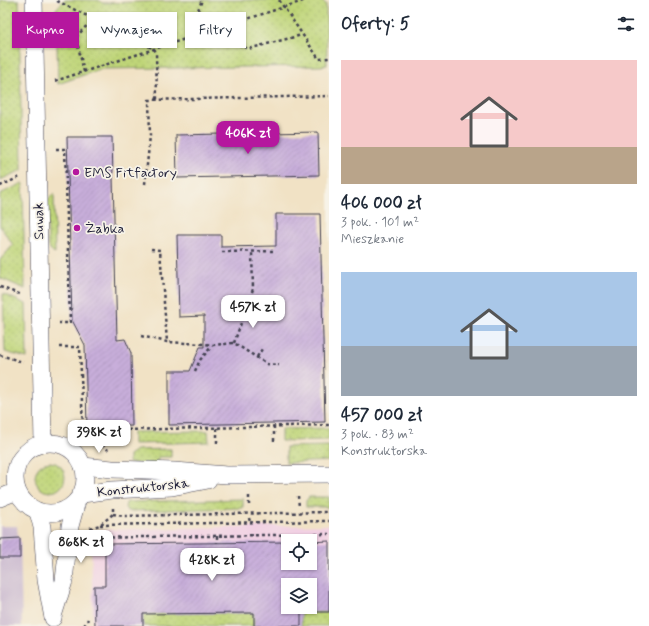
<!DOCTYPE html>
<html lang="pl">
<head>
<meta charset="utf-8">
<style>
  body { margin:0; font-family:Mynerve,sans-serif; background:#f2f2f3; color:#1f2937; height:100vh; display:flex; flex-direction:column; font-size:15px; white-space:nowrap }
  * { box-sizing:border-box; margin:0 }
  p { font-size:13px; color:#747a83 }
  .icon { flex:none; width:22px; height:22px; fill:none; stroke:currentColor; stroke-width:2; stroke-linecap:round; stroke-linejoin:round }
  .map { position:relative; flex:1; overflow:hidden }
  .panel { display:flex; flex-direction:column; background:#fff; width:320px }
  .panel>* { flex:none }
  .top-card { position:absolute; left:12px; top:12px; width:257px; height:36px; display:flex; gap:8px }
  .buttons { position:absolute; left:281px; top:534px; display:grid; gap:8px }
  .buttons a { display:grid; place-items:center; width:36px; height:36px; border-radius:0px; background:#fff; box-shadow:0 1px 3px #0004; font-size:20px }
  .price { position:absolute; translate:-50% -34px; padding:0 9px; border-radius:8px; background:#fff; color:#222; font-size:13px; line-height:26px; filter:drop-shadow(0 1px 2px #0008) }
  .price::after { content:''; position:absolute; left:50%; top:24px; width:12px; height:9px; margin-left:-6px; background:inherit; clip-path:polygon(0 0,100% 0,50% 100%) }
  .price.current { background:#b5179e; color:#fff }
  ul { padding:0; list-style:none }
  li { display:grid; align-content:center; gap:8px; height:212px; padding:0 12px }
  li span { display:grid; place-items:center; height:124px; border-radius:0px; color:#555 }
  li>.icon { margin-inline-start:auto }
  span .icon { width:72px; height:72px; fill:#fffc; stroke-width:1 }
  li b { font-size:17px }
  h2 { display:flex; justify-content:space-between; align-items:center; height:48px; padding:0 12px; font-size:17px }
  .chip { padding:0 14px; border-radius:0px; background:#fff; box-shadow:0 1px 3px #0004; font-size:14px; line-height:36px }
  .chip.current { background:#b5179e; color:#fff }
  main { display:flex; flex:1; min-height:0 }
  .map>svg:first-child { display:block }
  .built { fill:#f1d0e3; fill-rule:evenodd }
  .industrial { fill:#cebed1 }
  .grass { fill:url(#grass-dots); stroke:#707c5a }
  .building { fill:url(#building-hatch); fill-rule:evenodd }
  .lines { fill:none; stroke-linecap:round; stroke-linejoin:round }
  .minor-casing { stroke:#413f50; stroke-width:18 }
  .path { stroke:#413f50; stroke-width:2.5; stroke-dasharray:3 3; stroke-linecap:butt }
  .minor { stroke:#fff; stroke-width:17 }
  .poi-dot { fill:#b5179e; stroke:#f7f3e8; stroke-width:1.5 }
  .labels { text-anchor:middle; stroke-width:3.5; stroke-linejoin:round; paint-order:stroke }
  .poi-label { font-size:14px; fill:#22223b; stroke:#f7f3e8; text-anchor:start }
  .street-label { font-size:14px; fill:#22223b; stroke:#f7f3e8 }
</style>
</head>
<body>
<main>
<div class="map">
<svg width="329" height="626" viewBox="0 0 329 626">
  <defs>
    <pattern id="grass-dots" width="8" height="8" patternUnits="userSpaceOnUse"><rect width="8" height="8" fill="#bfd578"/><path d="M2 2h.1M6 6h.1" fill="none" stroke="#a4b769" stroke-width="1.8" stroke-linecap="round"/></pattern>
    <pattern id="building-hatch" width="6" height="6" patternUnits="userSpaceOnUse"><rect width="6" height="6" fill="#c8aeda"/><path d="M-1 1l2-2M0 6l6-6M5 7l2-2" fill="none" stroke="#ac95bc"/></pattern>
  </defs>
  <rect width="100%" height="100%" fill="#f7f3e8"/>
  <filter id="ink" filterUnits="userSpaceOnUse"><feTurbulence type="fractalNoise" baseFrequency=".025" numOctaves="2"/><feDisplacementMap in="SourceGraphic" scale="8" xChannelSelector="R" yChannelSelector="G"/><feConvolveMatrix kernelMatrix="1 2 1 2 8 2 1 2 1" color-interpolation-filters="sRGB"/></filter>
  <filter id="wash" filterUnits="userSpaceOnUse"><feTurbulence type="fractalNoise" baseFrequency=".012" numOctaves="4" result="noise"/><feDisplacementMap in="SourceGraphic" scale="16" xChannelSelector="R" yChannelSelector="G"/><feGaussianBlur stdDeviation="0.9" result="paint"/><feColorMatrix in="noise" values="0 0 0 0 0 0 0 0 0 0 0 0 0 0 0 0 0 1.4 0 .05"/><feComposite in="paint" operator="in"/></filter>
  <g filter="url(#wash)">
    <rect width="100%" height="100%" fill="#f1e2c5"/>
    <path class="built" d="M329,525V626H93L91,530ZM288,541H310V563H288ZM288,585H310V607H288Z"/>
    <polygon class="industrial" points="0,526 17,526 18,538 20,538 22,626 0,626"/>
    <g class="grass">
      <polygon points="0,0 19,0 22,170 0,180"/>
      <polygon points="64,0 99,0 102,3 209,0 321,0 326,4 327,65 320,66 101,69 58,84 56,9"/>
      <polygon points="23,183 25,289 0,278 0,260 13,245 0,226 0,194"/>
      <polygon points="54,193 55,254 48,247 47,201"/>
      <polygon points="3,294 26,304 27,358 5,352"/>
      <polygon points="329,428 329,440 281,441 281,429"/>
      <polygon points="208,431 209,442 133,444 133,432"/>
      <polygon points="329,446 329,461 286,463 286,447"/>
      <polygon points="171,449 171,457 158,457 157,464 129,463 129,455 136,450"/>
      <circle cx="50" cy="477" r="15"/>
      <polygon points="309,497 329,497 329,507 306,507 306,501"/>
      <polygon points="243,499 243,508 128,511 125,508 126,503 128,502"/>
      <rect x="301" y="612" width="28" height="14"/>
      <polygon points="254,613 254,626 143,626 143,614"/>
    </g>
    <g id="blocks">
      <g class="building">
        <polygon points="318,132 319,175 177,178 176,135"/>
        <polygon points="67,137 112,137 117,340 125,339 131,353 132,426 87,427 85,345 72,320"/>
        <polygon points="276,214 320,214 325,422 169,425 169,371 190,371 200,347 204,347 204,316 179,317 177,235 221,235 221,247 276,246"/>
        <polygon points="20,538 20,558 0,558 0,539"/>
        <path d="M329,541V612H301V626H254V613L143,614V626H95L94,586H105V544L288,542V563H310V542ZM288,585H310V607H288Z"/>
      </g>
    </g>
  </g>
  <g filter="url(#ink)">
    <use href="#blocks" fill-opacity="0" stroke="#413f50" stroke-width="1"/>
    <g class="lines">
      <defs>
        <g id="minor">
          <polyline points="34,0 43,443"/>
          <circle cx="50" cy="478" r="35"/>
          <polyline points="83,466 112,469 174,471 227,475 329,474"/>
          <polyline points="82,494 112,490 172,487 208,480"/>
          <polyline points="0,498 17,491"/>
          <polyline points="38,512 42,527 46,580 53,618"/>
          <polyline points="53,616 64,581 70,526 77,501"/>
        </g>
      </defs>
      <use href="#minor" class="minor-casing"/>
      <g class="path">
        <polyline points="279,0 319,59 329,58"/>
        <polyline points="57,1 154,49 156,52 157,100"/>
        <polyline points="212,31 248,49 302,35"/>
        <polyline points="187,38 202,0"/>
        <polyline points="84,72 76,37 93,19"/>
        <polyline points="55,81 306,0"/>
        <polyline points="56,149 65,149 70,323 59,323"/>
        <polyline points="145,184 150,136 149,100 329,96"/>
        <polyline points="0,186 20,177"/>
        <polyline points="151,249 160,250 167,342"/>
        <polyline points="222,252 276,251"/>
        <polyline points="0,287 22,295"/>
        <polyline points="141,336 167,342 204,344 213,345 234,343 267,364 279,365"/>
        <polyline points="234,343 253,289 252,252"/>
        <polyline points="59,347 80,347 83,430"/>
        <polyline points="0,355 23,362"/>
        <polyline points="257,357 262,349"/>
        <polyline points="195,371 200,360 212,346"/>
        <polyline points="274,426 274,444"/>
        <polyline points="217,428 217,445"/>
        <polyline points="122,430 329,425"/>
        <path d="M67,447C80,444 98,437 108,450"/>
        <polyline points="249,496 249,508"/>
        <polyline points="298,496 299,507"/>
        <polyline points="113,508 113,514 123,516 329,512"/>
        <polyline points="249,518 250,522"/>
        <polyline points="100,525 329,521"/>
        <polyline points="90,528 100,525 113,514"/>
        <polyline points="217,536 217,543"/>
        <polyline points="87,538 329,534"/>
        <polyline points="84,626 88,619"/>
      </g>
      <use href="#minor" class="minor"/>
    </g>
  </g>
  <g class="poi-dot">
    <circle cx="76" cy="172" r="4"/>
    <circle cx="77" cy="228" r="4"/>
  </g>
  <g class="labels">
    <g class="poi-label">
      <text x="84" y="177">EMS Fitfactory</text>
      <text x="85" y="233">Żabka</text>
    </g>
    <g class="street-label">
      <text transform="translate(38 221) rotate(-91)" y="5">Suwak</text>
      <text transform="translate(143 487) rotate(-6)" y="5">Konstruktorska</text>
    </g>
  </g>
</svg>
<div class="buttons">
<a><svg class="icon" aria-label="locate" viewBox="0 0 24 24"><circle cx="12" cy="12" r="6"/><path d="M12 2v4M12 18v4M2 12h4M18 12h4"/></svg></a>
<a><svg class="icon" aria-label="layers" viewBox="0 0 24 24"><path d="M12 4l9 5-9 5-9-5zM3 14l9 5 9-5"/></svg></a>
</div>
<b class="price current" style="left:248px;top:155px">406K zł</b>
<b class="price" style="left:253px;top:329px">457K zł</b>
<b class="price" style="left:99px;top:454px">398K zł</b>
<b class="price" style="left:81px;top:564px">868K zł</b>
<b class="price" style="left:212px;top:582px">428K zł</b>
<div class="top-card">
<a class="chip current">Kupno</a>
<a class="chip">Wynajem</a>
<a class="chip">Filtry</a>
</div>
</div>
<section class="panel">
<h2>Oferty: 5<svg class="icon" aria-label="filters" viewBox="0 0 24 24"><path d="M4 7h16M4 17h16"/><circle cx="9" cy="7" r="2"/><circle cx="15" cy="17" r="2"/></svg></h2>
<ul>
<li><span style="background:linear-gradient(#f6c9c9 70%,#b9a48a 0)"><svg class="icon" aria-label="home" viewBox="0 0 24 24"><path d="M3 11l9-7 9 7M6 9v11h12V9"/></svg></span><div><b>406 000 zł</b><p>3 pok. · 101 m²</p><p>Mieszkanie</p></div></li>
<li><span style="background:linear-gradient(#a9c7e8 60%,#9aa5b1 0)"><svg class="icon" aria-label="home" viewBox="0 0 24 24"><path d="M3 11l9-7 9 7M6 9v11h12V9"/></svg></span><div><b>457 000 zł</b><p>3 pok. · 83 m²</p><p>Konstruktorska</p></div></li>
</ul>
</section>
</main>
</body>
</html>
